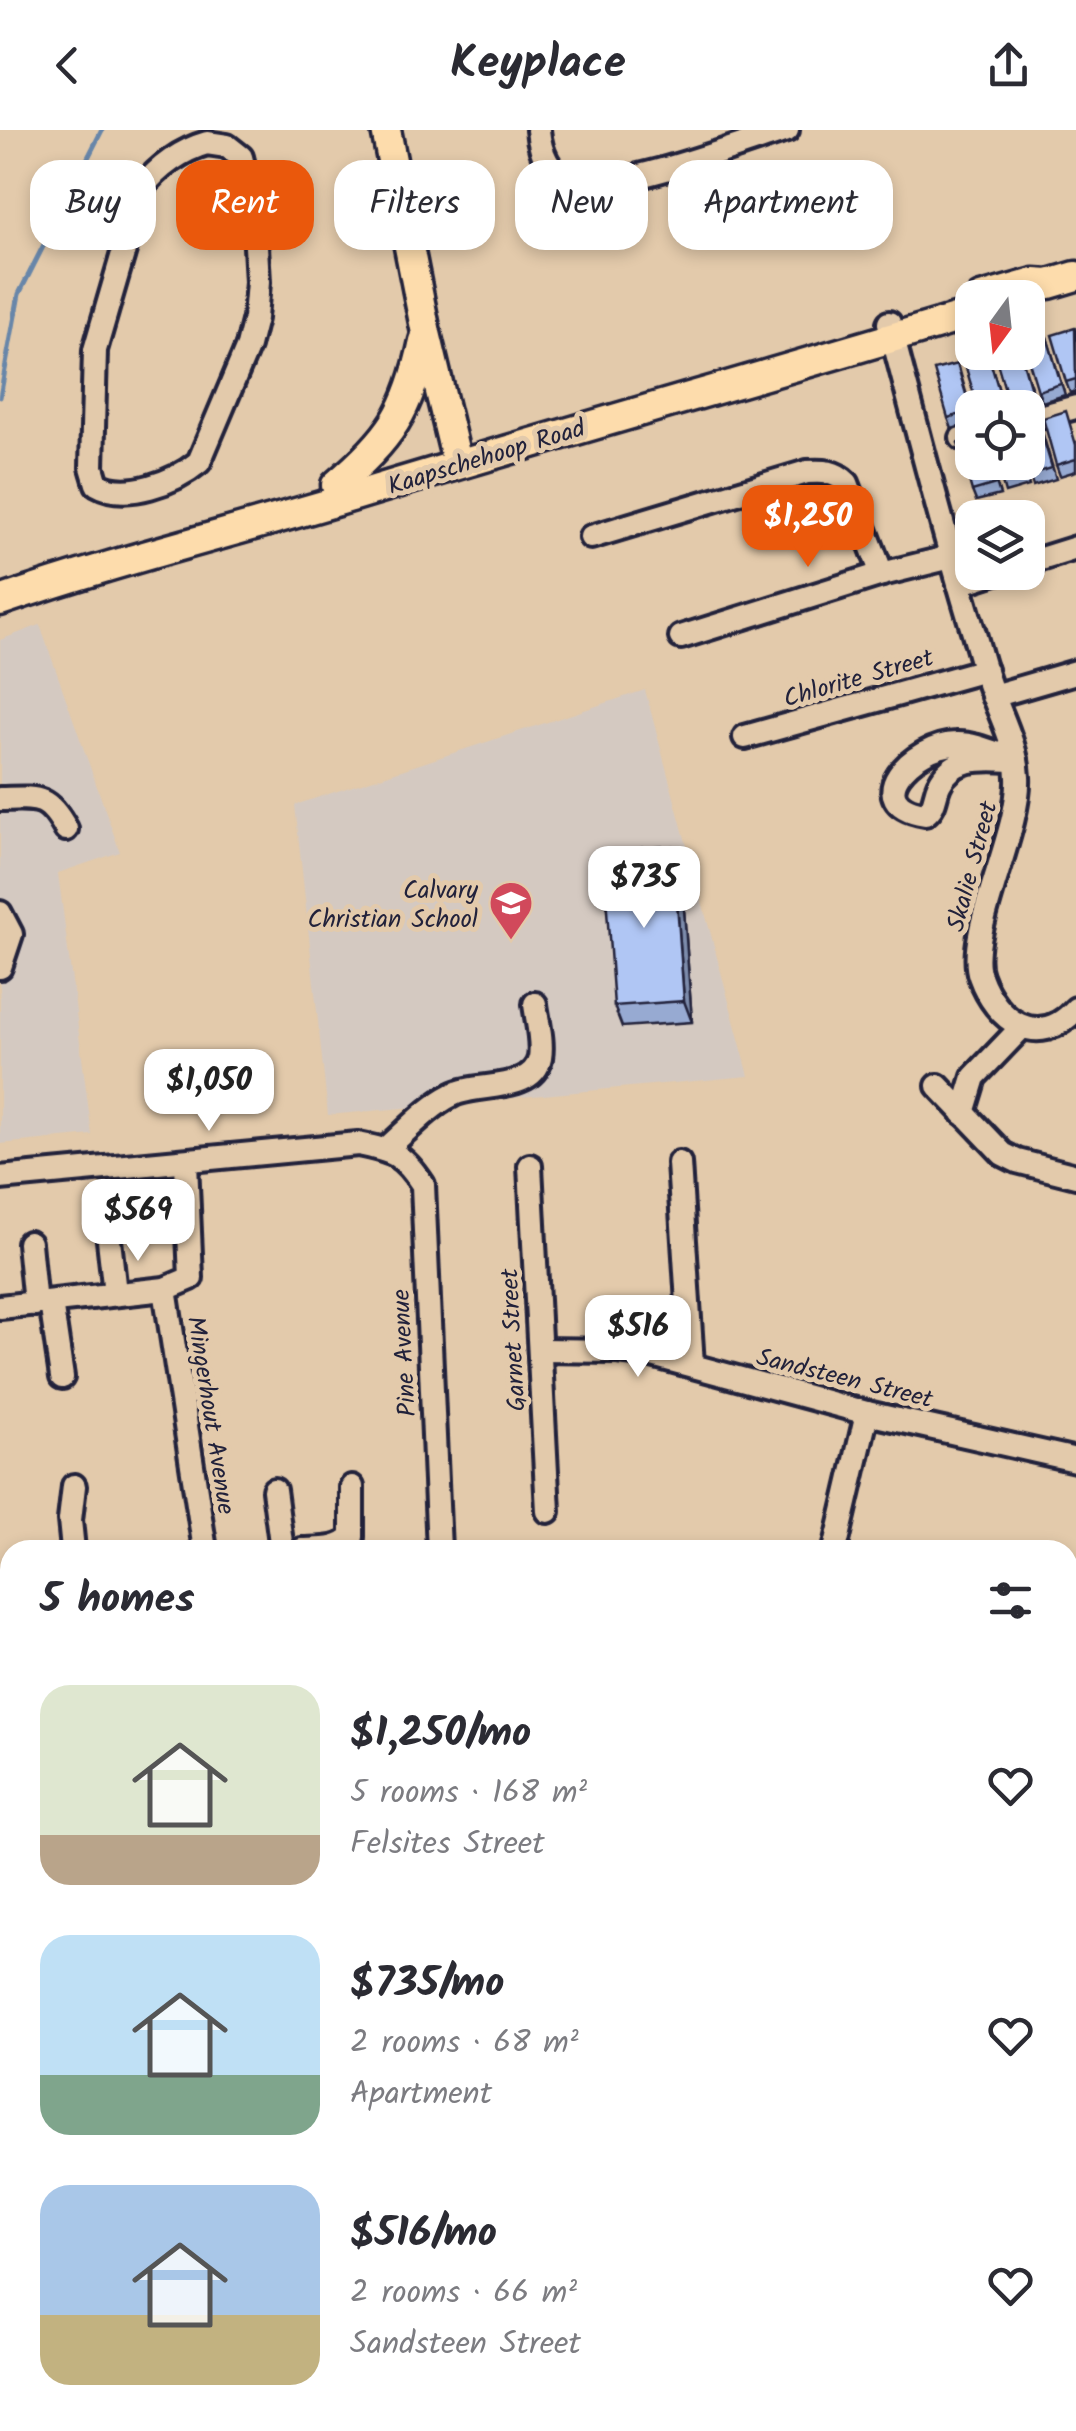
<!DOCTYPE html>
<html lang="en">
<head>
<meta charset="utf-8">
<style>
  body { margin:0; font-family:Kalam,sans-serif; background:#f7f7f7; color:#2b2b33; height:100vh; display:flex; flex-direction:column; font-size:38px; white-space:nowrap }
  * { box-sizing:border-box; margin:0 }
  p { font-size:32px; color:#7c7c81 }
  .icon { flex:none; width:55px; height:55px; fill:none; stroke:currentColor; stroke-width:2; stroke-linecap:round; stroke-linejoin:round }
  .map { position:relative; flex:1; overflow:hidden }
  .sheet { position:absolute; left:0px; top:1410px; width:1078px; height:892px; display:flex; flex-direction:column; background:#fff; border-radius:30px 30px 0 0; box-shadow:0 5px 15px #0003 }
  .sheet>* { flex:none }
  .hud { position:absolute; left:30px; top:30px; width:1018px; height:90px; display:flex; gap:20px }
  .needle { width:65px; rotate:195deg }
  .controls { position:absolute; left:955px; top:150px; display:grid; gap:20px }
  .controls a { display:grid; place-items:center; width:90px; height:90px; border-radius:20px; background:#fff; box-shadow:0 5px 15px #0003; font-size:50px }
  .price { position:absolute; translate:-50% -85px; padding:0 22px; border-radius:20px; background:#fff; color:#222; font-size:32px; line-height:65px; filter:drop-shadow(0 2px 5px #0008) }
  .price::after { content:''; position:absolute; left:50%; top:60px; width:30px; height:22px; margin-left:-15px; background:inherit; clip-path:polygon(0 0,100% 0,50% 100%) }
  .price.current { background:#ea580c; color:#fff }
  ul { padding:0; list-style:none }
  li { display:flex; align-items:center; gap:30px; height:250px; padding:0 40px }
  li span { display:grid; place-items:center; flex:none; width:280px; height:200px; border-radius:30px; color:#555 }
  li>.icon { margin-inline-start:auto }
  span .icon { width:120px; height:120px; fill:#fffc; stroke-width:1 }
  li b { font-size:42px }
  h2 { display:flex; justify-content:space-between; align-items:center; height:120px; padding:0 40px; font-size:42px }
  .tag { padding:0 35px; border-radius:30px; background:#fff; box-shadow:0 5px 15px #0003; font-size:35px; line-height:90px }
  .tag.current { background:#ea580c; color:#fff }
  header { display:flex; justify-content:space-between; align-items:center; height:130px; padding:0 40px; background:#fff; font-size:45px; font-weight:800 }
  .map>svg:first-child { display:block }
  .built { fill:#d4c9c1 }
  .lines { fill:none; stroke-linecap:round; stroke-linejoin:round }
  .stream { stroke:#6786a9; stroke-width:5 }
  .minor-casing { stroke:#22223b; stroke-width:30 }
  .major-casing { stroke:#22223b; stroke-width:35 }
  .minor { stroke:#e3caab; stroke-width:22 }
  .major { stroke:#fddcac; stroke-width:28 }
  .wall { fill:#97aad2; stroke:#22223b; stroke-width:2.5 }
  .shaded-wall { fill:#7b8bab; stroke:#22223b; stroke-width:2.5 }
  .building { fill:#b0c6f4; stroke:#22223b; stroke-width:2.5 }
  .labels { text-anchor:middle; stroke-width:10; stroke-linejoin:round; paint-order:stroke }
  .street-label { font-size:25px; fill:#22223b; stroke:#e3caab }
  .poi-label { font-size:25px; fill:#22223b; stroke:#e3caab; text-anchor:end }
</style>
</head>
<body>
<header><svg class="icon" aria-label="back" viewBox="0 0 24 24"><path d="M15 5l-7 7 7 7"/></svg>Keyplace<svg class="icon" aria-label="share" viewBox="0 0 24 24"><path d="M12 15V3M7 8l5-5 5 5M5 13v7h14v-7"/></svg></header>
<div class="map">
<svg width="1076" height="2301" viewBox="0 0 1076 2301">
  <rect width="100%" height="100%" fill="#e3caab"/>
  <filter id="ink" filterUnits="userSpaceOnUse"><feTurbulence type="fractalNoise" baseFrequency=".01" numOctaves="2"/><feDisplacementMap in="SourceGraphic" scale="20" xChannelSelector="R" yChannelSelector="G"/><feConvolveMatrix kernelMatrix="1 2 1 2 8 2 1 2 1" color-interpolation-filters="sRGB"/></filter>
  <g filter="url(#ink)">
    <g class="built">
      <polygon points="40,495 120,722 58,743 92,1005 0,1014 0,510"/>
      <polygon points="645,560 749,946 328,985 295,675"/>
    </g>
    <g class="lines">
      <polyline class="stream" points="0,267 19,164 102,0"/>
      <defs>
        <g id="minor">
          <path d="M538,0C540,21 547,42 568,51C604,67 744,13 787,0"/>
          <path d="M207,13L227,16L241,27L254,81L258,152L255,188L248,216L199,332C175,352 126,371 97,354L92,337L95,220L142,58C158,37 182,20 207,13Z"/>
          <path d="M889,193C916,294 941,395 971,494C979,518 984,544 994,567C1004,593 1017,619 1018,647C1021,701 965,805 980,846C996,891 1038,921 1076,879"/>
          <polyline points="1028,290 1076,277"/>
          <polyline points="962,308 972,305"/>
          <path d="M591,407L807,342C824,341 835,341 847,353L882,444"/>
          <polyline points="1028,433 1076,418"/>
          <polyline points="959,454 996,442"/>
          <polyline points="681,507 882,444 951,427"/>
          <polyline points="993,566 1076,542"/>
          <polyline points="745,607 985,540"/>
          <path d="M1014,630C988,629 953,624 939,655C934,666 936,676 925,684C858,673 912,615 956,614C975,613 998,625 1016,630"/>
          <path d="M0,669C37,668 47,664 66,699"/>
          <polyline points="0,783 11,804 0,837"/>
          <polyline points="938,956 1003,1024 1017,1031 1076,1046"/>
          <polyline points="963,983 974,947 1021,898"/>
          <path d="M385,1020C406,1002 428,977 452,965C476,952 533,963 540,928C543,911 537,890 535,874"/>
          <polyline points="679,1033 692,1235"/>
          <polyline points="530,1036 548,1381"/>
          <path d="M0,1048L358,1014C393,1021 403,1024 423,1055L439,1420"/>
          <polyline points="109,1110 115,1163"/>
          <polyline points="29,1113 35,1174"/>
          <polyline points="165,1159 205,1420"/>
          <polyline points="51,1172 62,1247"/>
          <polyline points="0,1177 165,1159 191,1148 186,1033"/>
          <polyline points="540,1220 618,1221 652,1225 867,1283 1076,1330"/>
          <polyline points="274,1360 282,1420"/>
          <polyline points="73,1420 70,1390 74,1356"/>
          <path d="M302,1420C320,1419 340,1421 352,1407V1357"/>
          <polyline points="835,1420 867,1283"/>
          <polyline points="0,1458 10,1456"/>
          <polyline points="0,1534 10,1534"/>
          <polyline points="1068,1585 1076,1588"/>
          <polyline points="1068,1875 1076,1877"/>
          <polyline points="0,2007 10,2007"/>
          <polyline points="1068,2009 1076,1990"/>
          <polyline points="0,2227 10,2213"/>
          <polyline points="0,2278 10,2289"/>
          <polyline points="270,2292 282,2301"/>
          <polyline points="535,2292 546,2301"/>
          <polyline points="588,2301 594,2292"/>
        </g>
        <g id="major">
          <polyline points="386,0 426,203 457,332"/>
          <polyline points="981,168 1034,153 1049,154 1076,146"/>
          <path d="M336,355C391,308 409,282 424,211"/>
          <path d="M0,471C112,432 227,404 341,370C551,306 762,247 972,184"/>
        </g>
      </defs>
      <use href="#minor" class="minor-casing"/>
      <use href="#major" class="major-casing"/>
      <use href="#minor" class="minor"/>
      <use href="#major" class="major"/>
    </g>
    <g class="wall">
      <polygon points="1076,199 1076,261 1070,263 1066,252"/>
      <polygon points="1047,207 1065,265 1042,272 1038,261"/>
      <polygon points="994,222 1020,222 1036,273 1022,278 1011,278"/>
      <polygon points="988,224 1004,278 978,278"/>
      <polygon points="961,245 972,283 972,293 952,299 948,288"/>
      <polygon points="1042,301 1056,349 1033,356 1025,332"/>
      <polygon points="1076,313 1076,341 1060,346 1056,335"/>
      <polygon points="990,332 1000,365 976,371 972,361"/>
      <polygon points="996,332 1022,332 1029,356 1005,363"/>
      <polygon points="626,723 634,744 636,769 646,768 681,737 692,892 622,897 614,876"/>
    </g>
    <g class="shaded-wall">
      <polygon points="673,716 681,737 692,892 684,871"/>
      <polygon points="626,723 634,744 637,790 629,769"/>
    </g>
    <g class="building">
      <polygon points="1075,198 1076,249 1066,252 1052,205"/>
      <polygon points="1047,207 1061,254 1038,261 1026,222 1028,212"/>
      <polygon points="994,222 1020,222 1032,263 1008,270"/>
      <polygon points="988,224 1002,271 978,278 964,231"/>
      <polygon points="957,234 971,281 948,288 934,240"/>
      <polygon points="1066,281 1076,315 1076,329 1056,335 1043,288"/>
      <polygon points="1038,291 1052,338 1029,345 1025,332 1028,332 1028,294"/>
      <polygon points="972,309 972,332 989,332 996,354 972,361 958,313"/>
      <polygon points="996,332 1021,332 1025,345 1002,352"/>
      <polygon points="673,716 684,871 614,876 603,725 626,723 629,769 646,768 642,718"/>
    </g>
  </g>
  <defs>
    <symbol id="school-pin" viewBox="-11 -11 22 30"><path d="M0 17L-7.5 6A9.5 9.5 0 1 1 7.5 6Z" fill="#d1495b" stroke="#e3caab"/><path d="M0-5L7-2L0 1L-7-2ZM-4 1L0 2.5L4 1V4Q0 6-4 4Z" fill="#fff"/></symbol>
  </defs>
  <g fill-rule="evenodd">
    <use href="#school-pin" x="486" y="748" width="50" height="68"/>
  </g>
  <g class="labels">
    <g class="street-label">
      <text transform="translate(486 326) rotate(-17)" y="9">Kaapschehoop Road</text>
      <text transform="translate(858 547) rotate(-16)" y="9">Chlorite Street</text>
      <text transform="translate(971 736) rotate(-75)" y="9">Skalie Street</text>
      <text transform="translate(512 1210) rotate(-93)" y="9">Garnet Street</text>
      <text transform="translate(403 1223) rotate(-93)" y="9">Pine Avenue</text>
      <text transform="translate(845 1247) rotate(14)" y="9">Sandsteen Street</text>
      <text transform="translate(212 1285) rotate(81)" y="9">Mingerhout Avenue</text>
    </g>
    <g class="poi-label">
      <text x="478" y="768">Calvary<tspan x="478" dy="29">Christian School</tspan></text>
    </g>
  </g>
</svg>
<div class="controls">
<a><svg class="needle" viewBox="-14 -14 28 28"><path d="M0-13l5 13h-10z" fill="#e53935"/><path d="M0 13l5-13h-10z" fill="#7c7c81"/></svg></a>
<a><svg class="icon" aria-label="locate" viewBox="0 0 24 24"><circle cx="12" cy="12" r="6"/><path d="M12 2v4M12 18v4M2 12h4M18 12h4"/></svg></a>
<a><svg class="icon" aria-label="layers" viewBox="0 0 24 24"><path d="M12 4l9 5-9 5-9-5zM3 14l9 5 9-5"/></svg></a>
</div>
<b class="price current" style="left:808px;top:440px">$1,250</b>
<b class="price" style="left:644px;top:801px">$735</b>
<b class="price" style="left:209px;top:1004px">$1,050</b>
<b class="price" style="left:138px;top:1134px">$569</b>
<b class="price" style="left:638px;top:1250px">$516</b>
<div class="hud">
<a class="tag">Buy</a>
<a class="tag current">Rent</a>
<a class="tag">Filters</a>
<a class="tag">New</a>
<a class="tag">Apartment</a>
</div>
<section class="sheet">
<h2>5 homes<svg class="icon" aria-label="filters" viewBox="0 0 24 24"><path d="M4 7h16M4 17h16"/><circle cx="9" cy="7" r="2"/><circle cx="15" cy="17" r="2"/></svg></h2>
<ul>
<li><span style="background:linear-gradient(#dfe7d0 75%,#b9a48a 0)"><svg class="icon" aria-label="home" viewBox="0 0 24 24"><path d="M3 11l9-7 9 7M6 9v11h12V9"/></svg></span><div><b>$1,250/mo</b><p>5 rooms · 168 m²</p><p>Felsites Street</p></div><svg class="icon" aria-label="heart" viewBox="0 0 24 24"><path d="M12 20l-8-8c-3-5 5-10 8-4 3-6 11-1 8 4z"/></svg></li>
<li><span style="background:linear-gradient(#bfe0f5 70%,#7fa58c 0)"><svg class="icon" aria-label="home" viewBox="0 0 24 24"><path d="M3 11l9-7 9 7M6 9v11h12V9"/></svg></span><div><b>$735/mo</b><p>2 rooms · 68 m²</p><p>Apartment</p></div><svg class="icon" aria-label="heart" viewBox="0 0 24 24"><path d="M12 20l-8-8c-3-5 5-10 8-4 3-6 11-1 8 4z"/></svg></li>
<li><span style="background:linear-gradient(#a9c7e8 65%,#c2b280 0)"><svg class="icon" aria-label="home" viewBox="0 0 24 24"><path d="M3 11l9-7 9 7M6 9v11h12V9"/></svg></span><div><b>$516/mo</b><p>2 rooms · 66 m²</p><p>Sandsteen Street</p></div><svg class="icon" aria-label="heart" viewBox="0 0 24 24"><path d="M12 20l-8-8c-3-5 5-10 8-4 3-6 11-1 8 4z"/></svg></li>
</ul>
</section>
</div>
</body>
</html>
